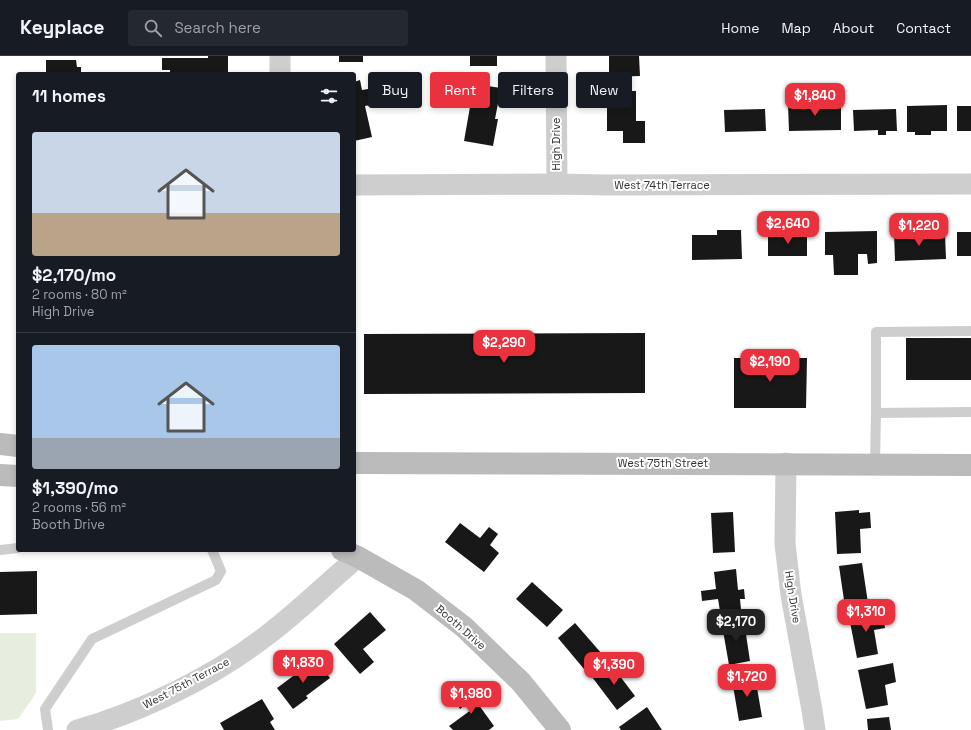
<!DOCTYPE html>
<html lang="en">
<head>
<meta charset="utf-8">
<style>
  body { margin:0; font-family:"Space Grotesk",sans-serif; background:#242831; color:#f1f3f6; height:100vh; display:flex; flex-direction:column; font-size:15px; white-space:nowrap }
  * { box-sizing:border-box; margin:0 }
  p { font-size:13px; color:#9ea1a6 }
  .icon { flex:none; width:22px; height:22px; fill:none; stroke:currentColor; stroke-width:2; stroke-linecap:round; stroke-linejoin:round }
  .map { position:relative; flex:1; overflow:hidden }
  .sheet { position:absolute; left:16px; top:16px; width:340px; height:480px; display:flex; flex-direction:column; background:#171b24; border-radius:4px; box-shadow:0 2px 6px #0003 }
  .sheet>* { flex:none }
  .top-card { position:absolute; left:368px; top:16px; width:380px; height:36px; display:flex; gap:8px }
  .price { position:absolute; translate:-50% -34px; padding:0 9px; border-radius:8px; background:#e9323e; color:#fff; font-size:13px; line-height:26px; filter:drop-shadow(0 1px 2px #0008) }
  .price::after { content:''; position:absolute; left:50%; top:24px; width:12px; height:9px; margin-left:-6px; background:inherit; clip-path:polygon(0 0,100% 0,50% 100%) }
  .price.selected { background:#222; color:#fff }
  ul { padding:0; list-style:none }
  li { display:grid; align-content:center; gap:8px; height:212px; padding:0 16px }
  li+li { border-top:1px solid #363941 }
  li span { display:grid; place-items:center; height:124px; border-radius:4px; color:#555 }
  li>.icon { margin-inline-start:auto }
  span .icon { width:72px; height:72px; fill:#fffc; stroke-width:1 }
  li b { font-size:17px }
  h2 { display:flex; justify-content:space-between; align-items:center; height:48px; padding:0 16px; font-size:17px }
  .chip { padding:0 14px; border-radius:4px; background:#171b24; box-shadow:0 2px 6px #0003; font-size:14px; line-height:36px }
  .chip.selected { background:#e9323e; color:#fff }
  header { display:flex; align-items:center; gap:24px; box-sizing:border-box; height:56px; padding:0 20px; background:#171b24; border-bottom:1px solid #363941 }
  header strong { font-size:19px }
  nav { display:flex; gap:22px; margin-inline-start:auto; font-size:14px }
  .search { width:280px; height:36px; background:#242831; display:flex; align-items:center; gap:10px; box-sizing:border-box; padding:0 14px; border-radius:4px; color:#9ea1a6; font-size:15px }
  .map>svg:first-child { display:block }
  .green { fill:#e7eedf }
  .building { fill:#181818 }
  .lines { fill:none; stroke-linecap:round; stroke-linejoin:round }
  .lane { stroke:#cecece; stroke-width:10 }
  .street { stroke:#cecece; stroke-width:21 }
  .secondary { stroke:#bbb; stroke-width:22 }
  .labels { text-anchor:middle; stroke-width:4; stroke-linejoin:round; paint-order:stroke }
  .street-label { font-size:11px; fill:#313131; stroke:#fff }
</style>
</head>
<body>
<header>
<strong>Keyplace</strong>
<div class="search"><svg class="icon" aria-label="search" viewBox="0 0 24 24"><circle cx="10" cy="10" r="6"/><path d="M15 15l6 6"/></svg>Search here</div>
<nav><a>Home</a><a>Map</a><a>About</a><a>Contact</a></nav>
</header>
<div class="map">
<svg width="971" height="674" viewBox="0 0 971 674">
  <rect width="100%" height="100%" fill="#fff"/>
  <polygon class="green" points="0,577 36,577 36,637 18,663 0,665"/>
  <g class="building">
    <polygon points="208,0 228,0 228,18 170,18 170,14 162,14 162,2 208,2"/>
    <rect x="339" y="0" width="24" height="6"/>
    <rect x="470" y="0" width="27" height="10"/>
    <polygon points="609,0 639,0 640,20 609,21"/>
    <polygon points="46,4 76,4 77,11 81,11 81,18 46,18"/>
    <polygon points="360,24 362,34 368,33 371,49 365,50 372,81 354,85 354,26"/>
    <polygon points="474,28 501,32 495,63 498,63 493,90 464,85"/>
    <polygon points="607,35 636,35 636,65 645,65 645,87 623,87 623,75 607,75"/>
    <polygon points="841,47 841,74 789,75 788,48"/>
    <polygon points="947,49 947,75 931,75 931,79 915,79 915,76 907,76 907,50"/>
    <rect x="957" y="50" width="14" height="25"/>
    <polygon points="765,53 766,75 725,76 724,54"/>
    <polygon points="896,53 897,75 886,75 886,79 878,79 878,74 854,75 853,54"/>
    <polygon points="717,174 741,174 742,203 692,204 692,179 717,179"/>
    <polygon points="877,175 877,207 868,208 867,198 858,198 858,219 834,219 833,199 825,199 825,176"/>
    <polygon points="894,176 917,176 917,179 945,178 946,203 895,205"/>
    <rect x="957" y="176" width="14" height="24"/>
    <polygon points="807,177 807,200 768,200 768,178"/>
    <polygon points="645,277 645,337 364,338 364,278"/>
    <rect x="906" y="282" width="65" height="42"/>
    <polygon points="734,302 807,302 806,352 734,352"/>
    <polygon points="859,454 859,457 870,456 871,472 860,473 861,497 837,498 835,456"/>
    <polygon points="733,456 735,496 713,497 711,457"/>
    <polygon points="460,467 480,482 489,471 498,478 490,489 499,497 484,516 445,486"/>
    <polygon points="862,507 868,547 845,551 839,510"/>
    <polygon points="736,513 738,534 744,533 745,543 740,543 741,553 720,555 718,543 702,545 701,535 716,533 714,516"/>
    <polygon points="37,515 37,558 0,559 0,516"/>
    <polygon points="532,526 563,554 547,571 516,543"/>
    <polygon points="882,555 885,572 874,574 878,598 857,602 849,561"/>
    <polygon points="370,556 386,574 363,593 374,606 360,618 334,588"/>
    <polygon points="744,565 750,605 729,609 722,569"/>
    <polygon points="575,567 602,598 584,613 558,582"/>
    <polygon points="316,603 330,622 306,640 308,642 293,653 277,632"/>
    <polygon points="610,607 635,640 617,654 592,621"/>
    <polygon points="893,607 896,626 885,629 888,649 866,653 858,614"/>
    <polygon points="755,620 762,661 739,665 732,624"/>
    <polygon points="468,634 494,670 489,674 453,674 449,670 471,654 466,648 460,653 454,644"/>
    <polygon points="262,643 274,663 270,666 275,674 224,674 220,667"/>
    <polygon points="647,651 662,674 621,674 619,671"/>
    <polygon points="889,661 891,674 868,674 867,663"/>
  </g>
  <g class="lines">
    <g class="lane">
      <polyline points="876,357 876,276 971,275"/>
      <polyline points="875,408 876,357 971,356"/>
      <polyline points="0,494 18,492"/>
      <polyline points="48,674 45,653 92,583 216,524 221,515 212,494"/>
    </g>
    <g class="street">
      <polyline points="280,0 280,18"/>
      <polyline points="556,0 557,128"/>
      <polyline points="354,129 557,128 605,129 971,128"/>
      <polyline points="786,407 785,488 791,539 812,654 815,674"/>
      <path d="M77,674C141,656 213,621 266,580C298,556 327,527 358,501"/>
    </g>
    <g class="secondary">
      <polyline points="0,388 18,390"/>
      <polyline points="354,407 971,409"/>
      <polyline points="0,419 18,420"/>
      <polyline points="342,494 358,501 416,534 464,571 521,626 560,674"/>
    </g>
  </g>
  <g class="labels">
    <g class="street-label">
      <text transform="translate(556 88) rotate(-90)" y="4">High Drive</text>
      <text x="662" y="133">West 74th Terrace</text>
      <text x="663" y="411">West 75th Street</text>
      <text transform="translate(793 541) rotate(81)" y="4">High Drive</text>
      <text transform="translate(461 571) rotate(41)" y="4">Booth Drive</text>
      <text transform="translate(186 627) rotate(-28)" y="4">West 75th Terrace</text>
    </g>
  </g>
</svg>
<b class="price" style="left:815px;top:61px">$1,840</b>
<b class="price" style="left:788px;top:189px">$2,640</b>
<b class="price" style="left:919px;top:191px">$1,220</b>
<b class="price" style="left:504px;top:308px">$2,290</b>
<b class="price" style="left:770px;top:327px">$2,190</b>
<b class="price" style="left:866px;top:577px">$1,310</b>
<b class="price selected" style="left:736px;top:587px">$2,170</b>
<b class="price" style="left:303px;top:628px">$1,830</b>
<b class="price" style="left:614px;top:630px">$1,390</b>
<b class="price" style="left:747px;top:642px">$1,720</b>
<b class="price" style="left:471px;top:659px">$1,980</b>
<div class="top-card">
<a class="chip">Buy</a>
<a class="chip selected">Rent</a>
<a class="chip">Filters</a>
<a class="chip">New</a>
</div>
<section class="sheet">
<h2>11 homes<svg class="icon" aria-label="filters" viewBox="0 0 24 24"><path d="M4 7h16M4 17h16"/><circle cx="9" cy="7" r="2"/><circle cx="15" cy="17" r="2"/></svg></h2>
<ul>
<li><span style="background:linear-gradient(#c9d6e8 65%,#b9a48a 0)"><svg class="icon" aria-label="home" viewBox="0 0 24 24"><path d="M3 11l9-7 9 7M6 9v11h12V9"/></svg></span><div><b>$2,170/mo</b><p>2 rooms · 80 m²</p><p>High Drive</p></div></li>
<li><span style="background:linear-gradient(#a9c7e8 75%,#9aa5b1 0)"><svg class="icon" aria-label="home" viewBox="0 0 24 24"><path d="M3 11l9-7 9 7M6 9v11h12V9"/></svg></span><div><b>$1,390/mo</b><p>2 rooms · 56 m²</p><p>Booth Drive</p></div></li>
</ul>
</section>
</div>
</body>
</html>
